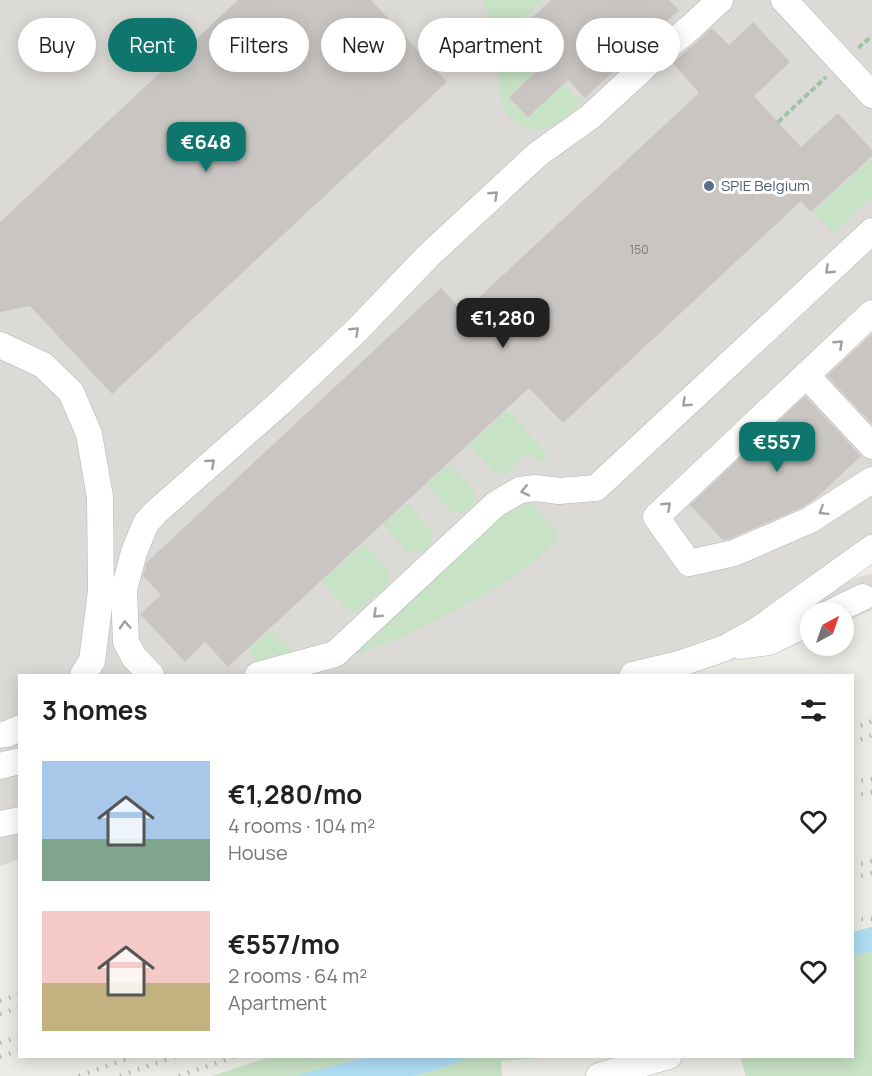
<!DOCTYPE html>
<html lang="en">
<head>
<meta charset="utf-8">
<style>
  body { margin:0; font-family:Manrope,sans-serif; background:#f2f2f2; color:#202124; height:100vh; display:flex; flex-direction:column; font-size:22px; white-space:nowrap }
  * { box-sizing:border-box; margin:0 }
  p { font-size:20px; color:#757577 }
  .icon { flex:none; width:33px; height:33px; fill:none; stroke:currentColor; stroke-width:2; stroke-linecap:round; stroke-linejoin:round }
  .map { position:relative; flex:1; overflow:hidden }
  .sheet { position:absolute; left:18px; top:674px; width:836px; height:384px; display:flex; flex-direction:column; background:#fff; border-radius:0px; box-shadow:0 3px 15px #0003 }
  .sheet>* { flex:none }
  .top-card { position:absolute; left:18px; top:18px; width:837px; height:54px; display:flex; gap:12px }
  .needle { width:39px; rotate:40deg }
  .buttons { position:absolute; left:800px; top:602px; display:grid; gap:12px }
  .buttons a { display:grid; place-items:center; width:54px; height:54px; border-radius:50%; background:#fff; box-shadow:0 3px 15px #0003; font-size:30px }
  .price { position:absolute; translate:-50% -51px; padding:0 14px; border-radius:12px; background:#0f766e; color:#fff; font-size:20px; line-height:39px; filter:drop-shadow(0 2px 3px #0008) }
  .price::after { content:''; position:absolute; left:50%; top:36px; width:18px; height:14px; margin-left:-9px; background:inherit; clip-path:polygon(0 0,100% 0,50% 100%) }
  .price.current { background:#222; color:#fff }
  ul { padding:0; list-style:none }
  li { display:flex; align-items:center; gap:18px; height:150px; padding:0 24px }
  li span { display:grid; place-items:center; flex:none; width:168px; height:120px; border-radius:0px; color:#555 }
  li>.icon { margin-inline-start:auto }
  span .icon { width:72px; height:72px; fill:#fffc; stroke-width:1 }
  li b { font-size:26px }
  h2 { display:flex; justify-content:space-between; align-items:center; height:72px; padding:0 24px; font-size:26px }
  .pill { padding:0 21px; border-radius:27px; background:#fff; box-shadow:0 3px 15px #0003; font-size:21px; line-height:54px }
  .pill.current { background:#0f766e; color:#fff }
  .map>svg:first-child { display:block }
  .industrial { fill:#dcdad7 }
  .green { fill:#c7e2c5; fill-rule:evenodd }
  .water { fill:#aeddf4 }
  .building { fill:#c9c5c2 }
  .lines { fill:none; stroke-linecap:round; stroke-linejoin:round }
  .minor-casing { stroke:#b2b5b8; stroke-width:27 }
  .path { stroke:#9ec2a5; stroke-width:4; stroke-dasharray:6 3; stroke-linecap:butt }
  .minor { stroke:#fff; stroke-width:26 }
  .rail { stroke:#b3b4b4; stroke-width:4.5; stroke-dasharray:1.5 8; stroke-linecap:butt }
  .oneway { stroke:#9ea0a2 }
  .service-dot { fill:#5c6f8a; stroke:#fff; stroke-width:2 }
  .labels { text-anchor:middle; stroke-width:6; stroke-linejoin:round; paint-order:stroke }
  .number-label { font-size:12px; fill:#78797c }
  .service-label { font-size:15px; fill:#4e5e75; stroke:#fff; text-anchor:start }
</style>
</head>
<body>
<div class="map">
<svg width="872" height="1076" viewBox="0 0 872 1076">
  <rect width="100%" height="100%" fill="#edebe5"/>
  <polygon class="industrial" points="0,0 872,0 872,558 831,589 861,576 872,574 872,610 843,623 843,612 810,612 810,636 771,649 681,675 20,675 19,859 0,866"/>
  <g class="green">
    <path d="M483,0H543L513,30L574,96L585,98C577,106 569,114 560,121C540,138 516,128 503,109L486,7ZM541,67L560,87L527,117L509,97Z"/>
    <polygon points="872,158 872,197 834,234 813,212"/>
    <polygon points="507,410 550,457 539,462 533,458 528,453 505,474 495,473 469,445"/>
    <polygon points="450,464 474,490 475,502 464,513 451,511 426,485"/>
    <polygon points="524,501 531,503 561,536 538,558 499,586 411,633 353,656 515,504"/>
    <polygon points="407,504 431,530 432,543 420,553 407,551 383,525"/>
    <polygon points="364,544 388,569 389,583 358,611 346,608 321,582"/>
    <polygon points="272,629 296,655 261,664 248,650"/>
    <polygon points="872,951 872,1076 746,1076 740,1056 852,1056 852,956"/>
    <polygon points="273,1056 371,1056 294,1076 212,1076"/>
    <polygon points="471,1056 569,1056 501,1061 502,1076 413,1076 447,1066"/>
  </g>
  <g class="water">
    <polygon points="872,927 872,951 852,956 852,932"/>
    <polygon points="371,1056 471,1056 447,1066 413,1076 294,1076"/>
  </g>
  <g class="building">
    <polygon points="238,0 371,0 447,82 112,394 30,306 0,312 0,222"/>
    <polygon points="551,0 669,0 679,10 585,98 568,80 528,117 509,97 549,60 520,29"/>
    <polygon points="753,22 790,62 754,96 801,147 838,113 872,150 872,156 811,212 801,201 563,423 529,388 228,667 205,642 185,662 140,614 161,595 143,576 147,562 441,288 463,312 699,93 673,63 712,28 729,45"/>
    <polygon points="872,334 872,424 827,376"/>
    <polygon points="805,396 861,456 815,499 803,507 729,539 723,540 690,505"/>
  </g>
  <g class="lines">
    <defs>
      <g id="minor">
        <polyline points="784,0 872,95"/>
        <polyline points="872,313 656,517 689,563 734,553 810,520 872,480"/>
        <polyline points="0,345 43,365 71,392 89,434 100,497 101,591 92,661 83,675"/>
        <polyline points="806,375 872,446"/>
        <polyline points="832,612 863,597"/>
        <polyline points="741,646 769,642 810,622"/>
        <polyline points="151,675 134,657 126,642 124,590 134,552 146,523 156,512 281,402 357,330 429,255 538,154 590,117 655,57 691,27 720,0"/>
        <polyline points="258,675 335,654 496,504 520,490 535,488 559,491 596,488 872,231"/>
        <polyline points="633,675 679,664 725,648 759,629 872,548"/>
        <polyline points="0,735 7,734 20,728"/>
        <polyline points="0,766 20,761"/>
        <polyline points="0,824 20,820"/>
        <polyline points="599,1076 669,1056"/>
      </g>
    </defs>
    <use href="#minor" class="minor-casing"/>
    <g class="path">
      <polyline points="858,48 872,36"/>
      <polyline points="778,122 826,77"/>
    </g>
    <use href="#minor" class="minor"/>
    <g class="rail">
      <polyline points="852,729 872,721"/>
      <polyline points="852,743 872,735"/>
      <polyline points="852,782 872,779"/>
      <polyline points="852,796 872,792"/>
      <polyline points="852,866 872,861"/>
      <polyline points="852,878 872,873"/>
      <polyline points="852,919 872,919"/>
      <polyline points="0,1001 20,994"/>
      <polyline points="0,1014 20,1007"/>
      <polyline points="0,1043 20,1036"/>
      <polyline points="0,1057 20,1050"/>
      <polyline points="79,1076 134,1056"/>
      <polyline points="120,1076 176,1056"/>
      <polyline points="179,1076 236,1056"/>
    </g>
  </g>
  <defs><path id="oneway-chevron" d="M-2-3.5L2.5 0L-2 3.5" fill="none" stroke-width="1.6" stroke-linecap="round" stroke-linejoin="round" transform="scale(1.5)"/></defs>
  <g class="oneway">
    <use href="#oneway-chevron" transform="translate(494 195) rotate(-43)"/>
    <use href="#oneway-chevron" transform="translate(829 270) rotate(137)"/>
    <use href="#oneway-chevron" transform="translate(355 331) rotate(-44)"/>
    <use href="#oneway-chevron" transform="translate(839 344) rotate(-43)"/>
    <use href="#oneway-chevron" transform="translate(686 403) rotate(137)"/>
    <use href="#oneway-chevron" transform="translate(211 463) rotate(-41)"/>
    <use href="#oneway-chevron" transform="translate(525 491) rotate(167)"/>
    <use href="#oneway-chevron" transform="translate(667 506) rotate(-43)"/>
    <use href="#oneway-chevron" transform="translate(823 511) rotate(148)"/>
    <use href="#oneway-chevron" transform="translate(377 614) rotate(137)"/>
    <use href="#oneway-chevron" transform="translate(125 625) rotate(-93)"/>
  </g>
  <circle class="service-dot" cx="709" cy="186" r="6"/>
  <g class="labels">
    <g class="number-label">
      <text x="639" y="254">150</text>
    </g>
    <g class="service-label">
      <text x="721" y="191">SPIE Belgium</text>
    </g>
  </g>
</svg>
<div class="buttons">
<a><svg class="needle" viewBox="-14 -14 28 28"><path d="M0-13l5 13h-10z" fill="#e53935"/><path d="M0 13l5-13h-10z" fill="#757577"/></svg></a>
</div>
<b class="price" style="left:206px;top:173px">€648</b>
<b class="price current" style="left:503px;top:349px">€1,280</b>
<b class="price" style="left:777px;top:473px">€557</b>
<div class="top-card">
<a class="pill">Buy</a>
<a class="pill current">Rent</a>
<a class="pill">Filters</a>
<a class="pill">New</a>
<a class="pill">Apartment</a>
<a class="pill">House</a>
</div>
<section class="sheet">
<h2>3 homes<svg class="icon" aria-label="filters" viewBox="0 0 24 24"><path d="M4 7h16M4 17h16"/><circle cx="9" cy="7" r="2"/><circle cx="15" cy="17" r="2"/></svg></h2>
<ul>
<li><span style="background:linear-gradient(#a9c7e8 65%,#7fa58c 0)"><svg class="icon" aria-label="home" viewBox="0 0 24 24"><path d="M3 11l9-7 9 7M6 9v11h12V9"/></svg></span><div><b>€1,280/mo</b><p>4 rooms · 104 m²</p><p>House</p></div><svg class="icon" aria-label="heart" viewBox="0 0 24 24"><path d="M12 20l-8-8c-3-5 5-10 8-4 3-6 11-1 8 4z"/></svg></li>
<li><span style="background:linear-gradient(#f6c9c9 60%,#c2b280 0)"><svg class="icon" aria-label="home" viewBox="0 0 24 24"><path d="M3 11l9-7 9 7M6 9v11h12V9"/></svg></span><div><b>€557/mo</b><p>2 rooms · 64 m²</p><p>Apartment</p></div><svg class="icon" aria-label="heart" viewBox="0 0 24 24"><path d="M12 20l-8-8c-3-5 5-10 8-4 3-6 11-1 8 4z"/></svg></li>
</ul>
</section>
</div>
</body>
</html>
